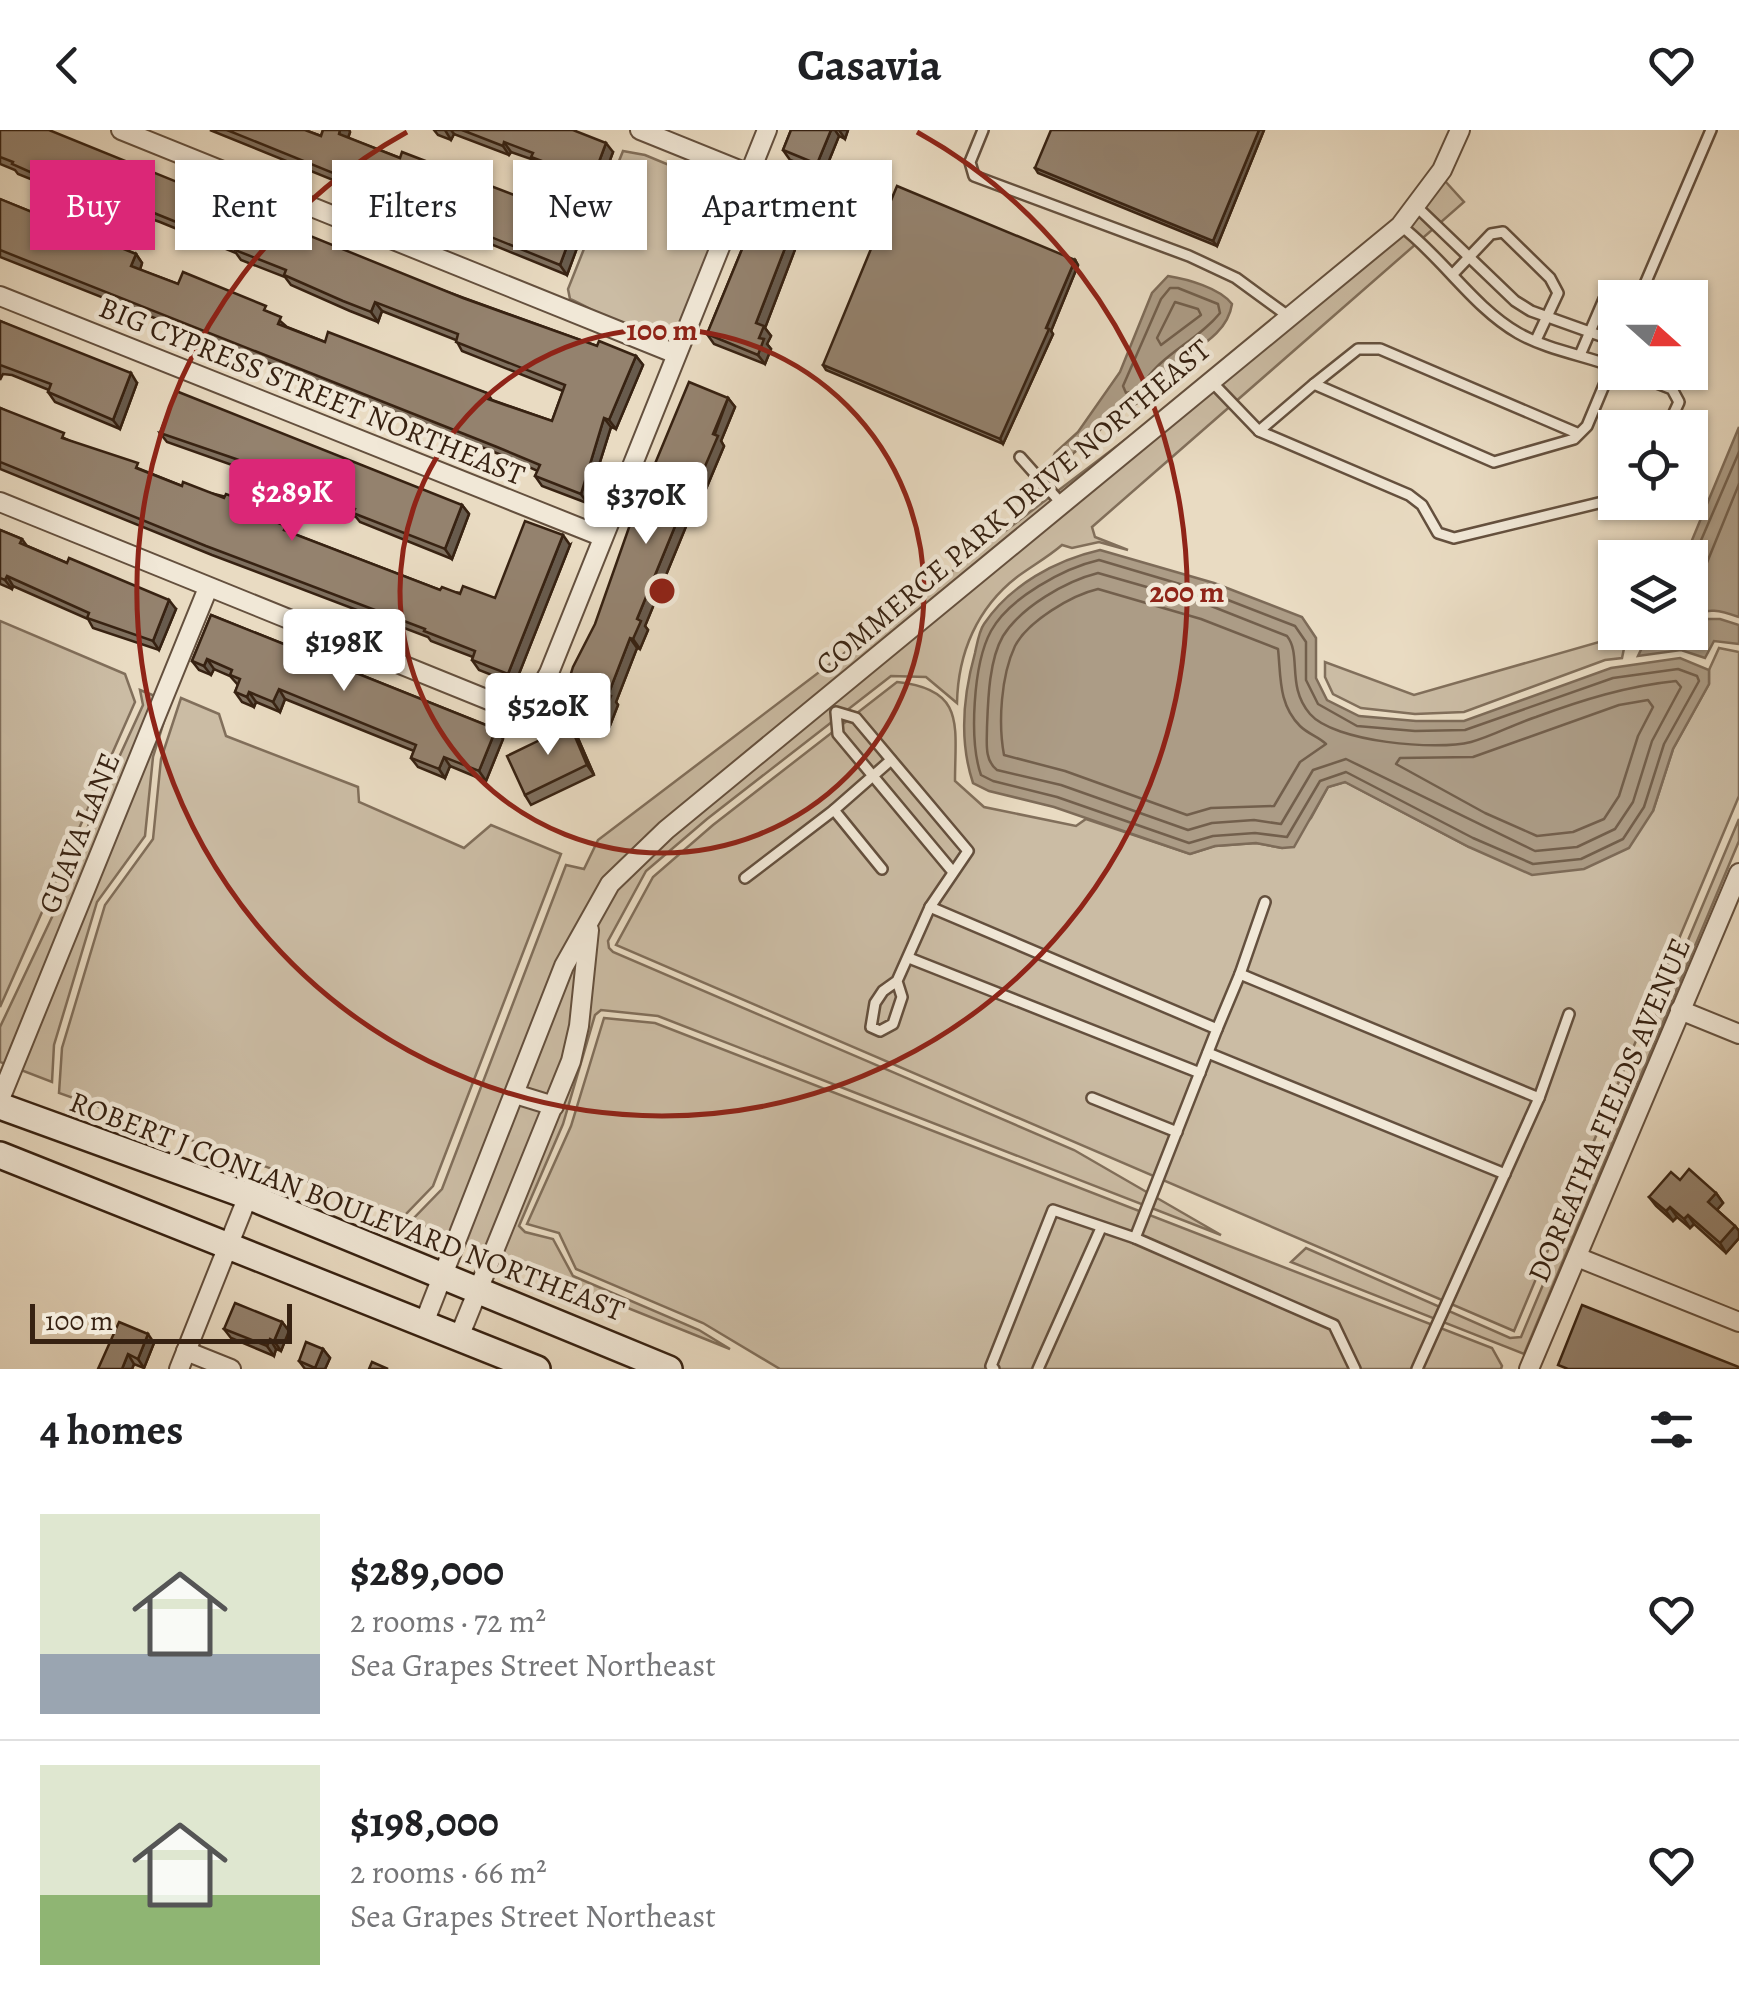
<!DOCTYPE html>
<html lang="en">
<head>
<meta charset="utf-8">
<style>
  body { margin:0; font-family:Alegreya,serif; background:#f2f2f2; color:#202124; height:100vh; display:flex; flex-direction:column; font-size:38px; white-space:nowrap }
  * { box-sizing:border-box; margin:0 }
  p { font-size:32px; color:#757577 }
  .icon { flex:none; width:55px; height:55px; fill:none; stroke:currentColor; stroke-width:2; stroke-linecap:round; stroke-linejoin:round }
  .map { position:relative; height:1239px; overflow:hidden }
  .sheet { display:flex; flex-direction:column; background:#fff; flex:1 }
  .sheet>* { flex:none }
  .guide { position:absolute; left:30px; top:30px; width:1000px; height:90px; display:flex; gap:20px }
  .needle { width:65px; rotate:111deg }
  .controls { position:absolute; left:1598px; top:150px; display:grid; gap:20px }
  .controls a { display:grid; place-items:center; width:110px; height:110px; border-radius:0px; background:#fff; box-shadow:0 2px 8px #0004; font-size:50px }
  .scale { position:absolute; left:30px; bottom:25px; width:262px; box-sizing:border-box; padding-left:10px; border:5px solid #372212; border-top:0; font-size:28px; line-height:35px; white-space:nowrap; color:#372212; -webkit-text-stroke:8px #f1e8d7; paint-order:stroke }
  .price { position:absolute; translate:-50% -85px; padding:0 22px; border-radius:10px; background:#fff; color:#222; font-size:32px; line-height:65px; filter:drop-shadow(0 2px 5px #0008) }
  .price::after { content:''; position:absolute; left:50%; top:60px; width:30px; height:22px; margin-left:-15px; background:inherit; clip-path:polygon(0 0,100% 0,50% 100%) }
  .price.on { background:#db2777; color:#fff }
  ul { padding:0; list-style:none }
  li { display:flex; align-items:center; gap:30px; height:250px; padding:0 40px }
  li+li { border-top:2px solid #e0e0e0 }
  li span { display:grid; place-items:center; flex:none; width:280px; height:200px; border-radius:0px; color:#555 }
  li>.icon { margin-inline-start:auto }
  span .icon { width:120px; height:120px; fill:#fffc; stroke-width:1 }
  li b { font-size:42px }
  h2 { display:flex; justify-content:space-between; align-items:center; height:120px; padding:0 40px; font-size:42px }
  .pill { padding:0 35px; border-radius:0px; background:#fff; box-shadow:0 2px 8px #0004; font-size:35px; line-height:90px }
  .pill.on { background:#db2777; color:#fff }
  header { display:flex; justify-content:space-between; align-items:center; height:130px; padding:0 40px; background:#fff; font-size:45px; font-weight:700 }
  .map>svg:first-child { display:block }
  .green { fill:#cbbca4; stroke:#816f5b; stroke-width:2.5 }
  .water { fill:#ac9c86; stroke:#7d6b58; stroke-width:2.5 }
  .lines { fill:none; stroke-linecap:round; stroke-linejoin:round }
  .shore { stroke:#725f4c; stroke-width:2.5 }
  .service-casing { stroke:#64503e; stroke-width:14 }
  .minor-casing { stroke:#64503e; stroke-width:22 }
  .secondary-casing { stroke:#372212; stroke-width:30 }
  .service { stroke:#f1e8d7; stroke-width:9 }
  .minor { stroke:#f1e8d7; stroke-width:18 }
  .secondary { stroke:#f1e8d7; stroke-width:25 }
  .wall { fill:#7f705f; stroke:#372212; stroke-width:2.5 }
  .shaded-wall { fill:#685b4d; stroke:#372212; stroke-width:2.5 }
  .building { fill:#94826e; stroke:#372212; stroke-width:2.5 }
  .ring { fill:none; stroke:#8f2418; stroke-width:5 }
  .labels { text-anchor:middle; stroke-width:9; stroke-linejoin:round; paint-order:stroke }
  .street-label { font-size:30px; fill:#372212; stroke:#f1e8d7 }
  .centre { fill:#8f2418; stroke:#f1e8d7; stroke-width:5 }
  .ring-label { font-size:30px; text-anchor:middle; font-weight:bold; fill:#8f2418; stroke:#f1e8d7; stroke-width:9; stroke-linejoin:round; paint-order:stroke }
</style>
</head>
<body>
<header><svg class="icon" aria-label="back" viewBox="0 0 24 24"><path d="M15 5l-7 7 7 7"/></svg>Casavia<svg class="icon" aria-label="heart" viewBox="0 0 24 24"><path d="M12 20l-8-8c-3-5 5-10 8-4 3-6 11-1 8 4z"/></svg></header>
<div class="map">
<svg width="1739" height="1239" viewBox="0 0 1739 1239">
  <rect width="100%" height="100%" fill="#e9dbc2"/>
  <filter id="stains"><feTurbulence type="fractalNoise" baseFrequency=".002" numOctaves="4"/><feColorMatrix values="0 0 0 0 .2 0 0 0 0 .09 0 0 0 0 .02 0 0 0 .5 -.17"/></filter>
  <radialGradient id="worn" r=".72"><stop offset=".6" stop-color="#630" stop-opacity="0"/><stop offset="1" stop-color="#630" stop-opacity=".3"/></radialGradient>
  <g class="green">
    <path d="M623,21L645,25L732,61L731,72L680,197C648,217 602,183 570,169L568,159Z"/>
    <path d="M1445,51L1464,72L1092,397L1095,407L1128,420L1099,412L1072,418L1062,415C1048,427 1032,436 1017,447C977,478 958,523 957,573L926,547L891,546L707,689L646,741L608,811L609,818L613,822L1074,1020L1221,1105L658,886L601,880L595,885L563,994L519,1096L525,1102L553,1109L573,1146L699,1200L730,1219L411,1091L442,1059L566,735L584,739L598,710L1358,133Z"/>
    <polygon points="0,491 125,544 135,572 0,877"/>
    <polygon points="1627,504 1622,528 1605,530 1464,582 1415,584 1361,578 1333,564 1325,547 1325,532 1414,565"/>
    <path d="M1719,518L1739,522V666L1514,1201L616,815L653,747L713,695L897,552C966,559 955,596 955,651L984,677L1076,696L1086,689L1190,724L1215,716L1256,713L1282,718L1311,688L1328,657L1345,652L1469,717L1653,681L1673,619L1709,554V540Z"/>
    <polygon points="140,560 170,572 153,627 145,706 97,772 54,915 52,952 0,932 0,897 52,787 93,684 143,575"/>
    <polygon points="181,568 219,584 226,606 358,657 359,672 464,718 491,695 561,724 433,1056 404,1086 59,963 62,918 105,775 153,709 161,629"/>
    <polygon points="1739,689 1739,711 1524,1224 1291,1132 1306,1118 1510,1208 1521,1207"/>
    <polygon points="604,888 655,893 1492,1218 1502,1236 1501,1239 780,1239 703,1193 576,1139 559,1103 527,1094 571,996"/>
  </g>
  <g class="water">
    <path d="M1168,146C1187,149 1220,158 1232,174C1226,215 1170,226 1151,259L1153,265L1119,283L1067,329L1057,333L1052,330L1055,323L1078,302L1120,242L1152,163Z"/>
    <path d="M1739,297V487C1722,481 1706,476 1690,488V428L1685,427Z"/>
    <path d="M1100,420L1214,453L1302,487L1316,508V548L1327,570L1359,586L1416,591H1464L1611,538L1680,528L1709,540V554L1673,619L1653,681L1629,718L1584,739L1532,745L1469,717L1345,652L1328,657L1294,717L1282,718L1256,713L1215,716L1190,724L1054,677L989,661L973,653C959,611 963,566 975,523C977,514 979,501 984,494C1010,455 1056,430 1100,420Z"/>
    <polygon points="1703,489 1720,489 1739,495 1739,514 1714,511 1705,528 1681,520 1638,526 1649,503 1690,502 1690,496"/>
  </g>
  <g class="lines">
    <g class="shore">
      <path d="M1170,158H1178L1218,174L1220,183C1197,212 1157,225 1140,260L1126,263L1123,256L1161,169Z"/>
      <polygon points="1175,172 1198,179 1201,185 1161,215 1157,208"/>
      <path d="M1099,430L1210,463L1295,496L1306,512V550L1318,574L1357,596L1415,601L1465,600L1613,548L1678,539L1697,546L1699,551L1664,614L1644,677L1623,709L1581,729L1533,734L1473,708L1346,642L1320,651L1287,707L1255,703L1213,706L1189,713L1057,667L993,651L981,645C969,611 973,534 991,501C1009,468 1064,438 1099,430Z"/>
      <polyline points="1690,436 1739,322"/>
      <path d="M1098,443L1206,474L1287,506C1302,525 1286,556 1310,584C1334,612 1437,621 1471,612C1493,606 1514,594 1536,587C1582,570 1627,556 1676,551L1681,557L1652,611L1633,672L1615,699L1577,717L1535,721L1346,629L1313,640L1281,694L1254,690L1212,693L1188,700L1061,655L997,640C984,630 987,612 987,597C988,570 989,530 1003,506C1021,477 1066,451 1098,443Z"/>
      <polyline points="1690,449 1706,435 1739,354"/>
      <path d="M1098,459L1201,489L1278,519C1281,546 1278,574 1300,596C1308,604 1319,607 1326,614L1300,632L1274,676L1211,678L1187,685L1065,641L1004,625C998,593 1001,546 1015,516C1028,491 1072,465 1098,459Z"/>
      <polygon points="1648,570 1653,577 1638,606 1619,666 1604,689 1573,702 1537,706 1485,683 1396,634 1400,628 1473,627 1619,575"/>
    </g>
    <defs>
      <g id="service">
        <polyline points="983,0 970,32 974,46 1189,126 1236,148 1288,186"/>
        <polyline points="1417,77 1515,171 1531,181 1615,211"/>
        <path d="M1401,96C1442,127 1473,177 1518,203C1548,220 1583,225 1615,237"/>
        <polyline points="1453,144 1491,104 1503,102 1550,148 1558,163 1536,210"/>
        <polyline points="1639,168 1711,0"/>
        <polyline points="1580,225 1604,169 1619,163 1640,167"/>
        <polyline points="1629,242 1672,259 1679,272 1667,298"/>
        <polyline points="1210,250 1259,301"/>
        <polyline points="1314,254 1259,301 1409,365 1422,375 1438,403 1454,408 1615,369"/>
        <polyline points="1579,304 1380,219 1358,219 1314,254 1494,332 1574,309 1587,296 1615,229"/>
        <polyline points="1020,327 1061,373"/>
        <polyline points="882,739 834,680 891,630"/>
        <polyline points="745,748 834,680"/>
        <polyline points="930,777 1217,899 1135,1108 1053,1080 991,1236 994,1239"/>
        <polyline points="909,828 1200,943"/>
        <polyline points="1240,844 1265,772"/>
        <polyline points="897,851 902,867 893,894 880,901 871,897 875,873 883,861 897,851 930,777 968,721 856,588 836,582 838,604 953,742"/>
        <polyline points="1217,899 1240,844 1539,968 1417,1239"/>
        <polyline points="1208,923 1505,1044"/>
        <polyline points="1092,968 1177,1002"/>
        <polyline points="1539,968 1569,884"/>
        <polyline points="1135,1108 1334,1195 1355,1239"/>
        <polyline points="1038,1239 1101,1098"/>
      </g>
      <g id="minor">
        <polyline points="121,0 676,224"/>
        <polyline points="640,0 749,44"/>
        <polyline points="0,166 603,407"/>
        <path d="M0,372L491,571C521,580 536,569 549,543L767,0"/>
        <polyline points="1680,880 1739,904"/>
        <polyline points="515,964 554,976"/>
        <polyline points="0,969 208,458"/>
        <polyline points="1577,1127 1739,1192"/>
        <polyline points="424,1193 564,836 610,754 666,700 1400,96 1442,40 1460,0"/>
        <polyline points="459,1207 571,931 579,896 589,800"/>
        <polyline points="186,1221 231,1239"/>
        <polyline points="179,1239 248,1066"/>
        <polyline points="1529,1239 1739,743"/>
      </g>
      <g id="secondary">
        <polyline points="0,976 248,1066 669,1239"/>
        <polyline points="0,1025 537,1239"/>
      </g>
    </defs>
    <use href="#service" class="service-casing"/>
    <use href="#minor" class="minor-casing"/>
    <use href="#secondary" class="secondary-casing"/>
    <use href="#service" class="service"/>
    <use href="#minor" class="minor"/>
    <use href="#secondary" class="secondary"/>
  </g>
  <g class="wall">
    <polygon points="0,0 597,216 636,226 643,235 616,299 611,297 587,373 542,356 535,346 538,341 504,326 0,127 0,69 71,98 101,106 105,112 136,124 142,133 140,140 178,154 271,183 287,197 325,212 487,263 492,270 552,291 563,261 462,221 456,210 382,181 378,192 350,181 291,155 285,147 241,130 236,123 160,92 123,79 120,86 82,71 79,79 59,71 52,62 53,58 18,44 15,40 0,34"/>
    <polygon points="210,0 305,0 321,6 323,0 349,0 350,2 348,8 400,28 577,89 584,99 567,145"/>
    <polygon points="434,0 573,0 613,22 594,73 551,57 545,47 547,40 538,37 534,30 511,22 509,25 454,4 451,10 438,5"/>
    <polygon points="791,0 848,0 845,9 839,6 824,43 790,30 783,20"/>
    <polygon points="1264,0 1217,116 1038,43 1035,38"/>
    <polygon points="764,66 809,92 802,111 799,109 765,198 771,206 767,214 771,219 765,234 714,214 707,204"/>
    <polygon points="1075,130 1078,135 1051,201 1053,204 1003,314 826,240 823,235"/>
    <polygon points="0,191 137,253 120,299 55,272 48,262 49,260 12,245 3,244 0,250"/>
    <polygon points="728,268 735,277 721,311 724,316 698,378 694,377 645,496 648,500 640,519 637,518 616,572 618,575 609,598 569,582 562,572"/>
    <polygon points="0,278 70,311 182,356 251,373 257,383 257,385 286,396 291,403 440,460 495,468 570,415 515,554 479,540 472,530 473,527 431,511 428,507 212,425 0,339"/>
    <polygon points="160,303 462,375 469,384 452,429 360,392 356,387 258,352 252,342 167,312"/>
    <polygon points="0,400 22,409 27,416 176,479 159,520 93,498 88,489 13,456 12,459 0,454"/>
    <polygon points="211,485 496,599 503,609 486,651 450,636 445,648 418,637 411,628 414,621 285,569 280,582 256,572 254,577 242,572 235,562 238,555 230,546 214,539 211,545 199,540 192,531"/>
    <polygon points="574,599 594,645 531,675 525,665"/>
    <polygon points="1680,1050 1716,1063 1723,1073 1717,1080 1735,1096 1739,1101 1739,1108 1726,1123 1694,1094 1690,1098 1677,1087 1673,1091 1656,1076 1649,1067"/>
    <polygon points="282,1192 289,1201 281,1221 276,1219 274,1226 231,1208 224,1199"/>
    <polygon points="154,1213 144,1238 134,1234 132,1239 98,1239"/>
    <polygon points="323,1219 330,1228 325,1239 305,1239 299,1231"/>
  </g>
  <g class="shaded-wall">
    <polygon points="340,0 349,0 350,2 346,14 339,4"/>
    <polygon points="445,0 451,0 454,4 451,10"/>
    <polygon points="831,0 835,0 839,6 824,43 817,34"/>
    <polygon points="839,0 848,0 845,9"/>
    <polygon points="1259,0 1264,0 1217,116 1213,111"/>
    <polygon points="504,12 511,22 509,25 503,16"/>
    <polygon points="606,13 613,22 594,73 587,64"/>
    <polygon points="75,62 82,71 79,79 72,69"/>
    <polygon points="116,70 123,79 120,86 113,76"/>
    <polygon points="803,82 809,92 802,111 795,101"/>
    <polygon points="577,89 584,99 567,145 560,135"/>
    <polygon points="792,100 799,109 765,198 771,206 767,214 771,219 765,234 758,225 759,208 756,193"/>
    <polygon points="136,124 142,133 138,146 131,136"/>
    <polygon points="1075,130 1078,135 1051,201 1053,204 1003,314 1000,309"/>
    <polygon points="375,172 382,181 378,192 371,182"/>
    <polygon points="636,226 643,235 616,299 609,290"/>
    <polygon points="131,243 137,253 120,299 113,290"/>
    <polygon points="728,268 735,277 721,311 724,316 698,378 691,369"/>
    <polygon points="604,288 611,297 587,373 581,364"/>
    <polygon points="687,367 694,377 645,496 648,500 640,519 633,509 637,489"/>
    <polygon points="251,373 257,383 254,391 248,381"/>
    <polygon points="462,375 469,384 452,429 445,419"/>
    <polygon points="563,405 570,415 515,554 508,544"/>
    <polygon points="7,446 13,456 12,459 5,450"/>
    <polygon points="169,470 176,479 159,520 153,511"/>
    <polygon points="630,508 637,518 616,572 618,575 609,598 602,588 608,565"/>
    <polygon points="207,529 214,539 211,545 204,536"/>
    <polygon points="279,559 285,569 280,582 273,572"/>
    <polygon points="249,562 256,572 254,577 247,567"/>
    <polygon points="568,590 574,599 594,645 587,635"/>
    <polygon points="496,599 503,609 486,651 479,641"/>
    <polygon points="444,627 450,636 445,648 439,639"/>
    <polygon points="1716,1063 1723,1073 1715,1082 1708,1072"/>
    <polygon points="1670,1077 1677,1087 1673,1091 1666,1081"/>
    <polygon points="1688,1085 1694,1094 1690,1098 1684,1089"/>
    <polygon points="1735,1096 1739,1101 1739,1108 1726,1123 1720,1113"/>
    <polygon points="282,1192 289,1201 281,1221 274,1211"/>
    <polygon points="148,1204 154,1213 144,1238 138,1229"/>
    <polygon points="270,1209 276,1219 274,1226 267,1216"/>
    <polygon points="323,1219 330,1228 325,1239 316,1239 315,1238"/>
    <polygon points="128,1224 134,1234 132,1239 122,1239"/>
  </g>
  <g class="building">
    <polygon points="0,0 49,0 463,168 597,216 599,211 636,226 609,290 604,288 581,364 535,346 540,335 497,317 0,120 0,69 71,98 72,95 101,106 99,109 136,124 131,136 178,154 183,142 266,176 264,180 281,187 278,194 325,212 328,202 487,263 485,268 552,291 565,255 456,212 458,204 375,172 371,182 343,171 284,145 286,140 235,120 236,116 154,83 116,70 113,76 75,62 72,69 52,62 55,53 12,34 13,32 0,27"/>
    <polygon points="227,0 305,0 321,6 323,0 340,0 339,4 400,28 402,22 577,89 560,135"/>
    <polygon points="462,0 573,0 606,13 587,64 545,47 550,34 531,27 533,23 504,12 503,16"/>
    <polygon points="791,0 831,0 817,34 783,20"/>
    <polygon points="1051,0 1259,0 1213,111 1035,38"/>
    <polygon points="897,56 1075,130 1046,198 1049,199 1000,309 823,235"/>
    <polygon points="764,66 803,82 795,101 792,100 756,193 764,196 759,208 764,209 758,225 707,204"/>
    <polygon points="0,191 131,243 113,290 48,262 51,254 0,235"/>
    <polygon points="689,252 728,268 713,304 718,306 691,369 687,367 637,489 641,491 633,509 630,508 608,565 611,566 602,588 562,572 573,537 595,494 632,389"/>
    <polygon points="176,261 462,375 445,419 353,383 355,379 251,342 254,336 236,329 160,303"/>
    <polygon points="0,278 64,303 62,308 138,333 136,338 182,356 183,352 224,368 226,364 251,373 248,381 286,396 284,400 440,460 442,457 460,464 463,456 495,468 525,391 563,405 508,544 472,530 475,521 424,501 425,499 206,416 0,332"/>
    <polygon points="0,400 22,409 20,413 67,433 69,428 169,470 153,511 87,488 89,483 7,446 5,450 0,448"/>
    <polygon points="211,485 496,599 479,641 444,627 439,639 411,628 416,615 279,559 273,572 249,562 247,567 235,562 240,549 230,545 232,540 207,529 204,536 192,531"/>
    <polygon points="568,590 587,635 525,665 507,626 544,608 541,601"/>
    <polygon points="1689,1039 1716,1063 1708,1072 1735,1096 1720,1113 1688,1085 1684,1089 1670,1077 1666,1081 1649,1067 1671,1042 1680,1050"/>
    <polygon points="235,1173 282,1192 274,1211 270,1209 267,1216 224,1199"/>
    <polygon points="1582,1175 1739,1237 1739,1239 1568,1239 1558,1235"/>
    <polygon points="119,1192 148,1204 138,1229 128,1224 122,1239 98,1239"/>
    <polygon points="306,1212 323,1219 315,1238 299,1231"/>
    <polygon points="372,1232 388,1239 369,1239"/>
  </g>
  <g class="ring">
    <circle cx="662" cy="461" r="262"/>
    <path d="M917 2A525 525 0 1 1 407 2"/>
  </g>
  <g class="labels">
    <g class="street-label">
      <text transform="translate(312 261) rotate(22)" y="10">BIG CYPRESS STREET NORTHEAST</text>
      <text transform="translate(1013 377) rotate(-40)" y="10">COMMERCE PARK DRIVE NORTHEAST</text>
      <text transform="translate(79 703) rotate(-68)" y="10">GUAVA LANE</text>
      <text transform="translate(1609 980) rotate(-67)" y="10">DOREATHA FIELDS AVENUE</text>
      <text transform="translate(347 1076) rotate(21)" y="10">ROBERT J CONLAN BOULEVARD NORTHEAST</text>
    </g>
  </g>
  <circle cx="662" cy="461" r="15" class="centre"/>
  <g class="ring-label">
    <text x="662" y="210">100 m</text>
    <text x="1187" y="472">200 m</text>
  </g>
  <rect width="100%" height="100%" filter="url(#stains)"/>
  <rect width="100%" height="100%" fill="url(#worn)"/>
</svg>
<div class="controls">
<a><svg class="needle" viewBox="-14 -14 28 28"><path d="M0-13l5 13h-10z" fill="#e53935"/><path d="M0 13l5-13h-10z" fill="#757577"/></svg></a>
<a><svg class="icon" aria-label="locate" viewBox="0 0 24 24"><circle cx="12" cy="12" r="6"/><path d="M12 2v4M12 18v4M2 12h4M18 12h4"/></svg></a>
<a><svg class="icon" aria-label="layers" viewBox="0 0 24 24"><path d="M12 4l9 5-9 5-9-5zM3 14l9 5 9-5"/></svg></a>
</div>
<div class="scale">100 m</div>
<b class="price on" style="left:292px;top:414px">$289K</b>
<b class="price" style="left:646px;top:417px">$370K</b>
<b class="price" style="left:344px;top:564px">$198K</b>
<b class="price" style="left:548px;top:628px">$520K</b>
<div class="guide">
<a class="pill on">Buy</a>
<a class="pill">Rent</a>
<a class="pill">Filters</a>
<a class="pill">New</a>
<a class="pill">Apartment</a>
</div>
</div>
<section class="sheet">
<h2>4 homes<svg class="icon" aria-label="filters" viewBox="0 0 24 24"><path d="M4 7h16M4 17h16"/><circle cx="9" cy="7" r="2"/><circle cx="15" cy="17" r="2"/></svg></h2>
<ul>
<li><span style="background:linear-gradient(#dfe7d0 70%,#9aa5b1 0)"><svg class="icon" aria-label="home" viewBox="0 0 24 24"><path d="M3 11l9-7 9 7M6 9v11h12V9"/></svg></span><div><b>$289,000</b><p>2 rooms · 72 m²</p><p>Sea Grapes Street Northeast</p></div><svg class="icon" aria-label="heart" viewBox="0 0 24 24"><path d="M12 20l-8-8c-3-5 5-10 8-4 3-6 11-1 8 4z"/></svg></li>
<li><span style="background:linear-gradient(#dfe7d0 65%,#8fb573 0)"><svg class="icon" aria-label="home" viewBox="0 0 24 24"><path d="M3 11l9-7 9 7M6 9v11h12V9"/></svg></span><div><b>$198,000</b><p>2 rooms · 66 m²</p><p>Sea Grapes Street Northeast</p></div><svg class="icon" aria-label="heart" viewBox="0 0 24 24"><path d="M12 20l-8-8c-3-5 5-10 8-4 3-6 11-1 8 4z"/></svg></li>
</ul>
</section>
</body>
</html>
